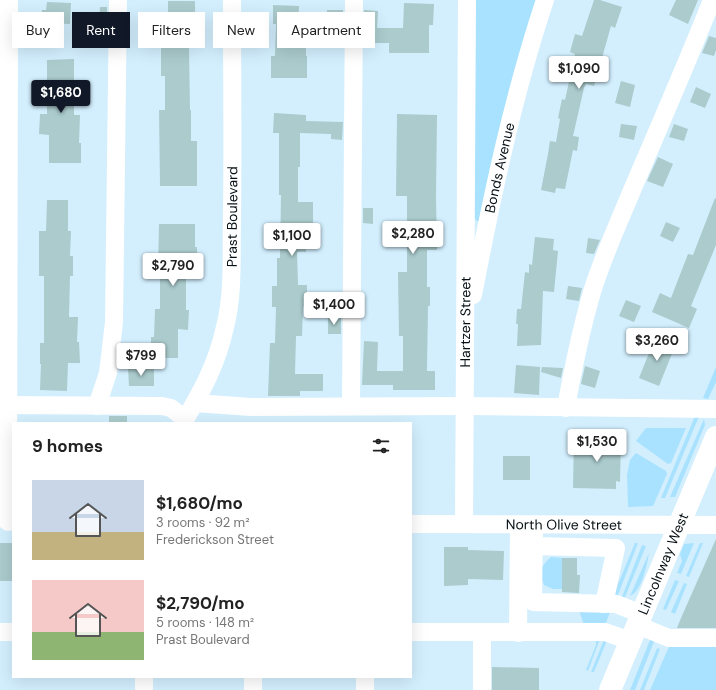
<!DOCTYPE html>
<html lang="en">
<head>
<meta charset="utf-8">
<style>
  body { margin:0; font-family:"DM Sans",sans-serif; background:#f2f2f2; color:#222; height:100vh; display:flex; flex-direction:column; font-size:15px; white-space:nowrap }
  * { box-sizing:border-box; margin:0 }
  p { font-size:13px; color:#767676 }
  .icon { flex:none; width:22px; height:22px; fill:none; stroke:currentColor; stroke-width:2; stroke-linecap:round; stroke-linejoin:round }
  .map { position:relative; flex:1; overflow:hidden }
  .panel { position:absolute; left:12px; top:422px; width:400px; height:256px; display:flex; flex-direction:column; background:#fff; border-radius:0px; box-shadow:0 4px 16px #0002 }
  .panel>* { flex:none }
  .guide { position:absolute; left:12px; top:12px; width:400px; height:36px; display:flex; gap:8px }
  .price { position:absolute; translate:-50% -34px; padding:0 9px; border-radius:4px; background:#fff; color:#222; font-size:13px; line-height:26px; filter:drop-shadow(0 1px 2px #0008) }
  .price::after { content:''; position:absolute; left:50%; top:24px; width:12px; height:9px; margin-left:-6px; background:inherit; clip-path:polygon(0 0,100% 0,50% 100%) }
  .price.on { background:#111827; color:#fff }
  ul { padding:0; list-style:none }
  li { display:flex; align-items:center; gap:12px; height:100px; padding:0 20px }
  li span { display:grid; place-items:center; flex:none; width:112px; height:80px; border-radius:0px; color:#555 }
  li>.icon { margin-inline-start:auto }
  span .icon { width:48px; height:48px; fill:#fffc; stroke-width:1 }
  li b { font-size:17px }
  h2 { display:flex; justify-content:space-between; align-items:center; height:48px; padding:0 20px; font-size:17px }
  .pill { padding:0 14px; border-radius:0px; background:#fff; box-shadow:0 4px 16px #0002; font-size:14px; line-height:36px }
  .pill.on { background:#111827; color:#fff }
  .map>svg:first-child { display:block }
  .green { fill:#a8e2ff }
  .building { fill:#abcbcd }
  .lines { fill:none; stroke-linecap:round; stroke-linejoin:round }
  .minor { stroke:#fff; stroke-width:18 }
  .major { stroke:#fff; stroke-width:22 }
  .labels { text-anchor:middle; stroke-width:3; stroke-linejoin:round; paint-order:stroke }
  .street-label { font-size:14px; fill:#060f13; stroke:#d3effe }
</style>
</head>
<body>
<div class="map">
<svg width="716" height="690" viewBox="0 0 716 690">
  <rect width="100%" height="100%" fill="#d3effe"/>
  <g class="green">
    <polygon points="475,0 540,0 480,221 477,221 474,218"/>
    <polygon points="716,367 716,382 708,399 703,398"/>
    <polygon points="697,411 700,414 665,498 661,498"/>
    <polygon points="704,419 705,425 675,497 670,497"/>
    <polygon points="646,428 686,428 671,463 668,464 636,441"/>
    <polygon points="636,453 666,471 667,474 653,506 628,507 627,475 630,460"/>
    <polygon points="635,543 638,543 618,595 614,594"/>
    <polygon points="694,543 681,574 677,573 682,561 680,554 684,544"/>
    <polygon points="700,543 703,543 689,577 686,576"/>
    <polygon points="642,545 646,546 625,597 622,597"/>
    <path d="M649,553C647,565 642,591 630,596Z"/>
    <path d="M551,557L562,558V589H553L544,585C539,571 540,567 551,557Z"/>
    <polygon points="675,580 679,581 666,610 663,609"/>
    <polygon points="684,583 687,584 675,614 671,612"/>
    <polygon points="579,610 610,612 588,671 586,670 596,645 596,639 584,625"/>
    <polygon points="605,637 608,638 594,672 591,672"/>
    <polygon points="655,639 635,690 630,690 650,640"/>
    <polygon points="671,642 716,642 716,690 650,690"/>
    <polygon points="657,648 660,649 644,690 640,690"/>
  </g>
  <g class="building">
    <polygon points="594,0 600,0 622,7 615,28 611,26 594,86 586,84 584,88 573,136 579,137 577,151 573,150 565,189 556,188 555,193 541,190 548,154 550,141 556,142 560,119 558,118 562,99 565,100 575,54 570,52 575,34 582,36"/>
    <polygon points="676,0 698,0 688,24 669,15"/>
    <polygon points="168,1 195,1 195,38 191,38 191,48 189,48 190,110 191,110 191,141 197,141 197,186 160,186 159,110 165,110 165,76 161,76 161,28 168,28"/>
    <polygon points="47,2 71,3 70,24 41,23 42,10 46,10"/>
    <polygon points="404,3 434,4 433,25 429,25 429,53 389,53 389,43 364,43 364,10 378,11 377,28 403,28"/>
    <polygon points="273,5 299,6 298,34 306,34 306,56 307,56 307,78 271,78 271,56 275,56 276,24 273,24"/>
    <polygon points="100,7 107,7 107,27 99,26"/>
    <rect x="327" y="10" width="16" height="15"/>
    <polygon points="709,36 716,38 716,50 714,56 702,53"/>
    <polygon points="74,59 74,115 80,115 79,143 81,143 81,163 49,163 49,135 39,134 40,114 47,114 47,60"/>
    <polygon points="621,81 635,85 630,107 615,103"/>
    <polygon points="696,87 711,94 705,108 690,102"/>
    <polygon points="274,113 306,115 306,121 343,122 342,140 331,139 331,134 300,133 300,167 298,167 298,202 313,202 313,223 305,223 306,252 297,252 298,285 307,285 307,306 303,307 302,336 296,336 295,374 323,374 323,391 300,391 300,396 268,396 270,343 275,343 276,307 272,307 272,286 277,286 277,258 280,258 281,195 279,195 279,133 273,133"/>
    <polygon points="397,114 437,115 436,196 437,250 427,250 427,287 430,287 430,306 428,306 427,371 435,371 435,390 393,390 393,385 362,385 364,341 378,342 377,371 403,371 403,336 399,336 398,272 407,272 407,196 396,196"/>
    <polygon points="621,124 637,126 634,140 619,137"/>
    <polygon points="674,124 688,129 684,141 669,137"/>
    <polygon points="658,157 673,164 663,187 647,181"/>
    <polygon points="715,198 716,199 716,245 691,306 697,309 689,328 652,312 660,293 671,298 688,254 693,255"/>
    <polygon points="47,200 68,200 68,231 71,231 70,256 73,256 73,276 70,276 69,317 78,317 77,342 79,342 80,363 68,363 67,391 40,390 41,364 40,364 40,343 44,343 44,276 39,276 39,231 46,231"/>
    <polygon points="363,208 373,208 373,224 363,223"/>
    <polygon points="666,222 680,228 673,242 660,236"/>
    <polygon points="159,224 195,224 195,247 197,247 197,270 186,270 186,310 189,310 188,330 178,329 178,358 151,358 151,337 154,337 155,309 160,309 160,269 158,269"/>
    <polygon points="535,237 554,239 553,250 558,251 554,292 543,291 541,345 517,346 518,324 516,324 517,309 521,309 525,272 529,273 529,264 532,265"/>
    <polygon points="588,238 600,240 594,254 586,253"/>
    <polygon points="568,286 582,288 579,301 566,299"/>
    <polygon points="626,300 641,306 634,322 619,316"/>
    <rect x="328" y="317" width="13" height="17"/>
    <polygon points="655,338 675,346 659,386 639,378"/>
    <polygon points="516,365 540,367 539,395 514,393"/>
    <polygon points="585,366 600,371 595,388 581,384"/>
    <polygon points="542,367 563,368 561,378 541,372"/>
    <polygon points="128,368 154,368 154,386 129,386"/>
    <rect x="109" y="416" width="18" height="7"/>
    <polygon points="574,438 621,439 620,482 616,481 616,489 573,488"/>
    <rect x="503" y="456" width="27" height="24"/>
    <polygon points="716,539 716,628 677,628 681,618"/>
    <rect x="0" y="543" width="13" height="38"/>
    <polygon points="444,547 468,547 468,550 504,551 503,580 468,579 468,585 444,586"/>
    <polygon points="562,558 577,558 577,575 580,575 579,593 562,592"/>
    <polygon points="492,667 539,668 539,690 492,690"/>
  </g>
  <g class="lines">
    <g class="minor">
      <path id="s1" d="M473,295C492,196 513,96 545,0"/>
      <polyline points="195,403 251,407 464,406 716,409"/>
      <polyline points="0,405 162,406 171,408 185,419"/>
      <polyline points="97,406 108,373 114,322 118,0"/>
      <polyline points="351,406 354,0"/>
      <path d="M566,408C573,368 581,330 592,292C603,256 619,222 633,188C660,125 687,63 712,0"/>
      <path id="s2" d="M183,423C202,391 217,364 225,327C234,292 231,254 232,218C233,145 232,73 232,0"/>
      <polyline points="8,522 9,0"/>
      <path id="s3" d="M411,524L716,525"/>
      <path id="s4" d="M464,524L467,0"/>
      <polyline points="534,525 533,602 616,604 642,614"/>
      <polyline points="533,546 616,548 604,604"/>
      <polyline points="637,625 669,638 716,638"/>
      <polyline points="0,632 13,632"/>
      <polyline points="411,632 605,632 631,641"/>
      <polyline points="518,633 519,524"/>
      <polyline points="144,677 144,690"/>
      <polyline points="365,677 365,690"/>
      <polyline points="253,690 253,677"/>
      <polyline points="482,690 482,632"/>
    </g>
    <path class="major" id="s5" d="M610,690L716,437"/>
  </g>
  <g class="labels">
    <g class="street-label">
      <text dy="5" stroke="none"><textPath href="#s1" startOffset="130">Bonds Avenue</textPath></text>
      <text dy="5" stroke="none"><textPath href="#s2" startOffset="216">Prast Boulevard</textPath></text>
      <text dy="5" stroke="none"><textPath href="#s4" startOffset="202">Hartzer Street</textPath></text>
      <text dy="5" stroke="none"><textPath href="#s3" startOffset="153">North Olive Street</textPath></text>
      <text dy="5" stroke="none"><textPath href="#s5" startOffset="137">Lincolnway West</textPath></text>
    </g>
  </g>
</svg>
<b class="price" style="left:579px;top:90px">$1,090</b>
<b class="price on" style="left:61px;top:114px">$1,680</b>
<b class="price" style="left:413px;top:255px">$2,280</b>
<b class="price" style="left:292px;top:257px">$1,100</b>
<b class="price" style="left:173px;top:287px">$2,790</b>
<b class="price" style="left:334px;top:326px">$1,400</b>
<b class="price" style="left:657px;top:362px">$3,260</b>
<b class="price" style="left:141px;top:377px">$799</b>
<b class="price" style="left:597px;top:463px">$1,530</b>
<div class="guide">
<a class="pill">Buy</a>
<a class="pill on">Rent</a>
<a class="pill">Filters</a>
<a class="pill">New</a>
<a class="pill">Apartment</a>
</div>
<section class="panel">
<h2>9 homes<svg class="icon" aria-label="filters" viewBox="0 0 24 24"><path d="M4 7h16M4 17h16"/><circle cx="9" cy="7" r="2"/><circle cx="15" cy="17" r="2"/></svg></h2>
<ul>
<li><span style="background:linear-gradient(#c9d6e8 65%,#c2b280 0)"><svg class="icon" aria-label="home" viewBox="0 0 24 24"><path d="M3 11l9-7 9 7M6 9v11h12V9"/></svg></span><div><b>$1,680/mo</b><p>3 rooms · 92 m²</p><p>Frederickson Street</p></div></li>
<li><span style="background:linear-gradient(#f6c9c9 65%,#8fb573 0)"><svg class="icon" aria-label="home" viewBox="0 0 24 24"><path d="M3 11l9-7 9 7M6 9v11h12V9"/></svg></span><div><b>$2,790/mo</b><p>5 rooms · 148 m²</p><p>Prast Boulevard</p></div></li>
</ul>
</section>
</div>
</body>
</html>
